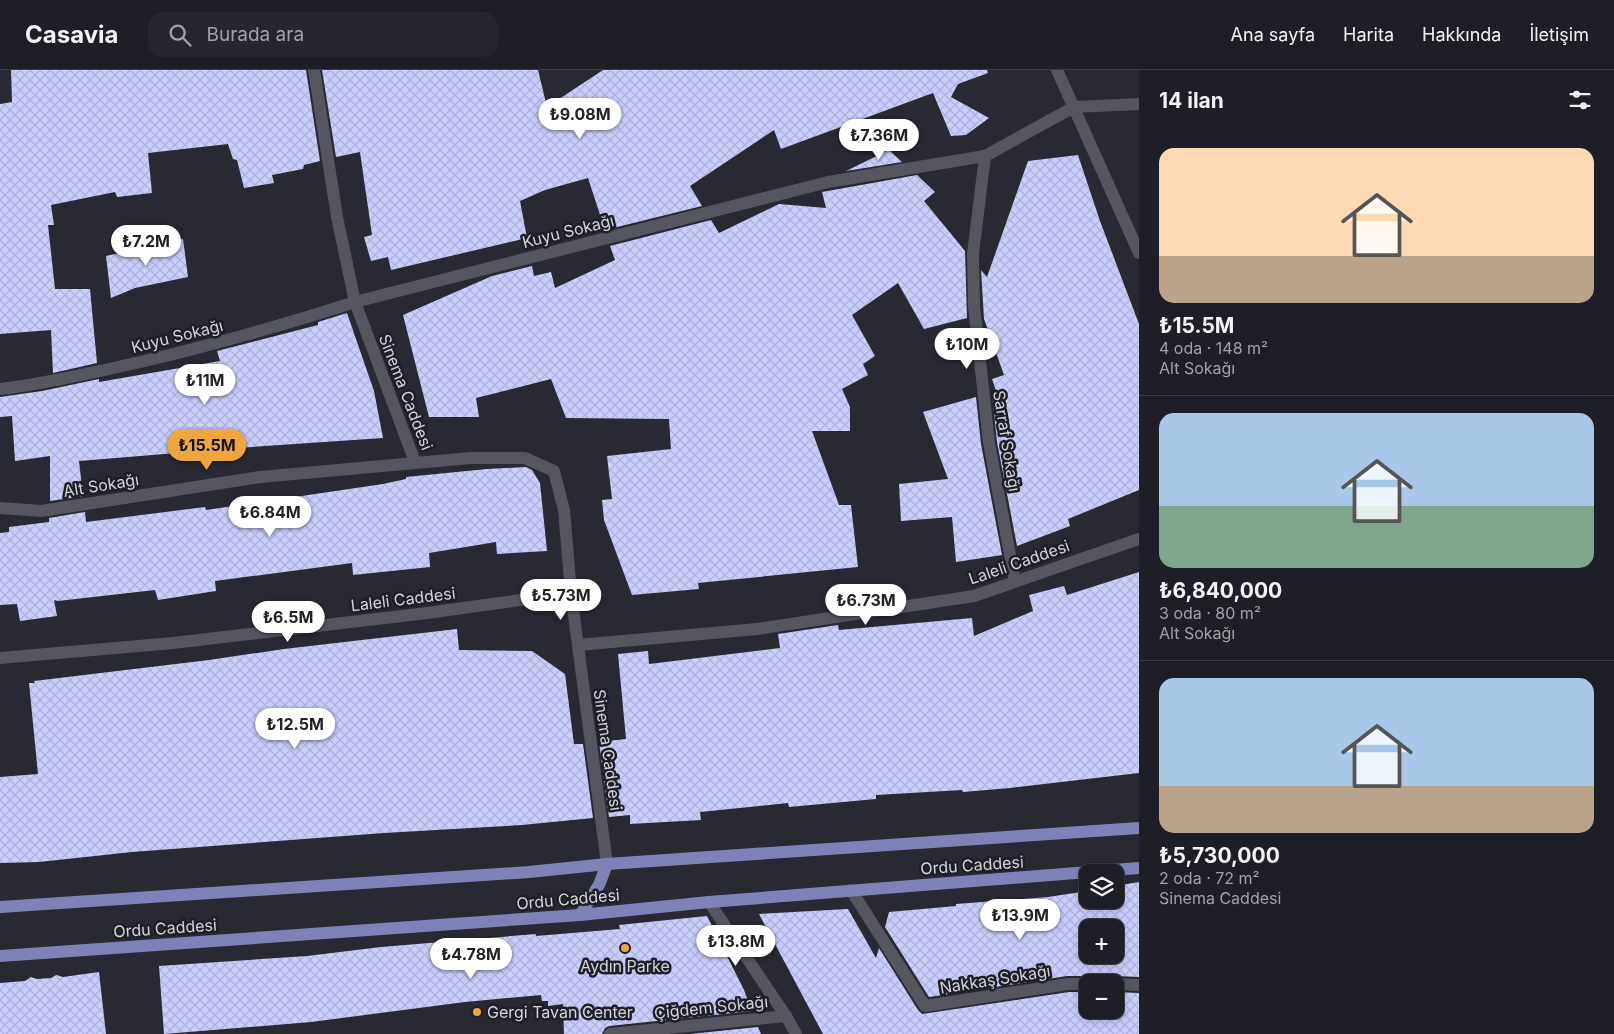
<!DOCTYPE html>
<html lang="tr">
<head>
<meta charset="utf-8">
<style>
  body { margin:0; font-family:Inter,sans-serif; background:#26272e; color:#f1f3f6; height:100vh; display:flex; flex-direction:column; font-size:19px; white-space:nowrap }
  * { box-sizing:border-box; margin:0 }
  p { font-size:16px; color:#a1a2a7 }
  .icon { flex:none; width:28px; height:28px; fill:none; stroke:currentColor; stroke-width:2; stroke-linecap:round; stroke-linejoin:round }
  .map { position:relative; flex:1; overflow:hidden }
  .side { display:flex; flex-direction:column; background:#1e1f26; width:475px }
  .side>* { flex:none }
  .controls { position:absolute; left:1079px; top:794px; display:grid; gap:10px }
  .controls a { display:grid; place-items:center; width:45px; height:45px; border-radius:10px; background:#1e1f26; box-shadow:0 2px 8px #0003,0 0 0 1px #3c3d43; font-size:25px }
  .price { position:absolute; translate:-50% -42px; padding:0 11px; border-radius:18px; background:#fff; color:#222; font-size:16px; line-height:32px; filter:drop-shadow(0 1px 2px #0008) }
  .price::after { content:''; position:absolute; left:50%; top:30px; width:15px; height:11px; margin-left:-8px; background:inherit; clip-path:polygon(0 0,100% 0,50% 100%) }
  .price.current { background:#f0a63f; color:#111 }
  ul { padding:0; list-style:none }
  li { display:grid; align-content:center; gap:10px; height:265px; padding:0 20px }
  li+li { border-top:1px solid #3c3d43 }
  li span { display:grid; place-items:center; height:155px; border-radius:15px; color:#555 }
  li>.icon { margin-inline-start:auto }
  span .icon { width:90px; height:90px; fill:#fffc; stroke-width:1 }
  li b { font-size:21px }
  h2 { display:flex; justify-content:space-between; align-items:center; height:60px; padding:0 20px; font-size:21px }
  header { display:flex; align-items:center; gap:30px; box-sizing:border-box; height:70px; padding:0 25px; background:#1e1f26; border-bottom:1px solid #3c3d43 }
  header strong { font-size:24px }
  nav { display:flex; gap:28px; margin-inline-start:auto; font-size:18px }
  .search { width:350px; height:45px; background:#26272e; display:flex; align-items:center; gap:12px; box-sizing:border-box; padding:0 18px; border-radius:15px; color:#a1a2a7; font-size:19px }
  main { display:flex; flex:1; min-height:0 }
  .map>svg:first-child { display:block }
  .building { fill:url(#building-cross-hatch); fill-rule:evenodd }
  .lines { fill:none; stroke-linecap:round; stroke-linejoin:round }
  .minor { stroke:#555660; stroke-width:12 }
  .major { stroke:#7f82b9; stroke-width:12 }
  .poi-dot { fill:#f0a63f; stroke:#1e1f28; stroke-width:2 }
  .labels { text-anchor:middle; stroke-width:5; stroke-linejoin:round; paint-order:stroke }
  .street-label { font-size:16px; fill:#d4d4db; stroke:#1e1f28 }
  .poi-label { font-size:16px; fill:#d4d4db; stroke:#1e1f28 }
</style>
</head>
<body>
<header>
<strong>Casavia</strong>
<div class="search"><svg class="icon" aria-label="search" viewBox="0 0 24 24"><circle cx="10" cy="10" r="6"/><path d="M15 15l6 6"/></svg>Burada ara</div>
<nav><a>Ana sayfa</a><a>Harita</a><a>Hakkında</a><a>İletişim</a></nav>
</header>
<main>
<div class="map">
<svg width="1139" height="964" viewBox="0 0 1139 964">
  <defs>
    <pattern id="building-cross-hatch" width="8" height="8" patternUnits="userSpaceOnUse" patternTransform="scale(1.25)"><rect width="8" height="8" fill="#cacefe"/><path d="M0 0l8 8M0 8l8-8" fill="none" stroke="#aeb2d8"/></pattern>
  </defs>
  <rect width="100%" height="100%" fill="#282932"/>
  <g class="building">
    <polygon points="11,0 306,0 320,91 304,95 303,99 272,105 274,113 244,118 237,90 233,89 228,74 148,83 152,123 117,127 115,122 51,135 54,155 48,155 55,219 90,219 97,293 53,303 51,260 0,264 0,34 12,32"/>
    <polygon points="322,0 538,0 547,37 603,0 987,0 988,3 958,14 951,27 989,48 966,65 951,66 933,23 781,79 774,60 690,116 702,136 605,160 588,108 545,120 520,131 527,168 391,200 388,187 371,191 364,167 372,165 360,82 336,87"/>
    <polygon points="889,80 902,92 846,101"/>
    <polygon points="1078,85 1100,151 1139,254 1139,420 1068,449 1070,456 1017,476 997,372 992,322 996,321 992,309 1004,305 984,249 981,200 987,207 1028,91"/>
    <polygon points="917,105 935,122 924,131 965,181 967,248 924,259 898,213 852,245 875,286 863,294 868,305 842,319 850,337 850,361 812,361 839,435 851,435 858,497 698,513 699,519 632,525 604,450 602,430 612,429 607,386 671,379 669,349 566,348 551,309 476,328 479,347 429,347 403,245 492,206 532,196 534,206 551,202 555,218 615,190 610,176 711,150 719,163 779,134 826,138 822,122"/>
    <polygon points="183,169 188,207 135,218 111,228 106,186"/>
    <polygon points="347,243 374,321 383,368 237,378 238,385 190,388 189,382 79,391 83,426 50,431 50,386 15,391 12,346 0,347 0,327 42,321 99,309 99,312 220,291 217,281 318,255 318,252"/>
    <polygon points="976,327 981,374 1002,485 956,492 952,447 901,451 899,414 948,409 923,342"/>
    <polygon points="526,397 532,400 540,413 547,481 497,484 496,472 429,483 430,497 353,505 352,493 215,511 216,521 158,530 155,520 58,531 54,530 57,546 20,551 17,534 0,535 0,463 9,462 9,457 49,452 49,448 85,442 86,452 205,437 206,440 383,414 406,409 406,407 487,399"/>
    <polygon points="1139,502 1139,703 1010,718 963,722 962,720 876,725 876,729 789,737 788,733 700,742 701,750 630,754 630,745 609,747 599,672 626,669 618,584 648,581 649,594 780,578 778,564 838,555 839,560 972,548 974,566 1033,541 1029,525 1064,516 1067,525"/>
    <polygon points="457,559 459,580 532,581 565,604 574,674 583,674 593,748 522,755 384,763 132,782 39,792 0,793 0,707 38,704 29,613 35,613 34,611 209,590 284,579"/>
    <path d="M1139,812V907L1115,906L1111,907L1107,912H1096L1092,907L1088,906H1067L929,927L885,857L889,842L956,836V834L1048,827L1088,821V830H1115V816ZM1088,858H1115V885H1088Z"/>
    <polygon points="848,839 876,888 879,878 918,940 922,944 1069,922 1088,922 1088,940 1115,940 1115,922 1139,923 1139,964 823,964 759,844"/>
    <polygon points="707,846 744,920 752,941 609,956 605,958 602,964 564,964 563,934 548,936 548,931 542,931 541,925 465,932 311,952 164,964 159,896 307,886 381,877 536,864 536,866 620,859 619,855"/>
    <polygon points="99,902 106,964 0,964 0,913 25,911 31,907 37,909 51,908 56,905 63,907"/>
    <polygon points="758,957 761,964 690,964"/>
  </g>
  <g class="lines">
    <g class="minor">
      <polyline points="314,0 337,147 355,232 415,392"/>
      <polyline points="1057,0 1139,183"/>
      <polyline points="985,86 973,184 974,236 989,373 1015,511"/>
      <path d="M0,319C37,315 72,307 109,299C192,281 274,258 355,232L828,112L985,86L1074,37L1139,34"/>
      <polyline points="0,438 41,441 260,407 471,388 525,388 554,401 564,440 571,523 607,794"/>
      <polyline points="578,575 757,559 974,526 1139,469"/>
      <polyline points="0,588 173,573 427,543 571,523"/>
      <polyline points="851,820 925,936 1068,914 1088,914"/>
      <polyline points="709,832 786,946 796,964"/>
      <polyline points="1115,914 1139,915"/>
      <polyline points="610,964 786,946"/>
    </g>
    <g class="major">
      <polyline points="0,837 529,802 607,794 1139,758"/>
      <polyline points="580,845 599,815 607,794"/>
      <polyline points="0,886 580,845 709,832 1139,798"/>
    </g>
  </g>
  <g class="poi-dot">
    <circle cx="625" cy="878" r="5"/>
    <circle cx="477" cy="942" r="5"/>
  </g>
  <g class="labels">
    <g class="street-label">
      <text transform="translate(568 161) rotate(-14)" y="6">Kuyu Sokağı</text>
      <text transform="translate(177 266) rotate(-14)" y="6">Kuyu Sokağı</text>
      <text transform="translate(406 322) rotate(69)" y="6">Sinema Caddesi</text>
      <text transform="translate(1007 371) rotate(81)" y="6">Sarraf Sokağı</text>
      <text transform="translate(101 415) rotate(-9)" y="6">Alt Sokağı</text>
      <text transform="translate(1019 492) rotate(-19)" y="6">Laleli Caddesi</text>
      <text transform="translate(403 529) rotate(-7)" y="6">Laleli Caddesi</text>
      <text transform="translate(608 680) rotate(82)" y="6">Sinema Caddesi</text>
      <text transform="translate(972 795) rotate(-4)" y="6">Ordu Caddesi</text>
      <text transform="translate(568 829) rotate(-5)" y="6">Ordu Caddesi</text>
      <text transform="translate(165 858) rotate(-4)" y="6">Ordu Caddesi</text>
      <text transform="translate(995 909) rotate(-9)" y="6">Nakkaş Sokağı</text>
      <text transform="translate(711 937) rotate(-6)" y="6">Çiğdem Sokağı</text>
    </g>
    <g class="poi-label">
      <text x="625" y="902">Aydın Parke</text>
      <text x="487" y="948" text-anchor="start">Gergi Tavan Center</text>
    </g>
  </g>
</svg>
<div class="controls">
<a><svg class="icon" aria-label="layers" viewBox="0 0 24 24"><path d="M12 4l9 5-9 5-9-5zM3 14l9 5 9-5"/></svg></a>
<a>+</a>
<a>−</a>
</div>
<b class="price" style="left:580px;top:70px">₺9.08M</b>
<b class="price" style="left:879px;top:91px">₺7.36M</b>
<b class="price" style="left:146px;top:197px">₺7.2M</b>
<b class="price" style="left:967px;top:300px">₺10M</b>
<b class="price" style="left:205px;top:336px">₺11M</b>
<b class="price current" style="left:207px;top:401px">₺15.5M</b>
<b class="price" style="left:270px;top:468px">₺6.84M</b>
<b class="price" style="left:561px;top:551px">₺5.73M</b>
<b class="price" style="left:866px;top:556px">₺6.73M</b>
<b class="price" style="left:288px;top:573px">₺6.5M</b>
<b class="price" style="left:295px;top:680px">₺12.5M</b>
<b class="price" style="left:1020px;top:871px">₺13.9M</b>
<b class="price" style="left:736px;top:897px">₺13.8M</b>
<b class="price" style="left:471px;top:910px">₺4.78M</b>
</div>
<section class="side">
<h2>14 ilan<svg class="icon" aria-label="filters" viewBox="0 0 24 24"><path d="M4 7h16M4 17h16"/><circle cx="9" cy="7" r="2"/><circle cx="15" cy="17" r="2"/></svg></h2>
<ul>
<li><span style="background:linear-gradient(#ffd9b3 70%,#b9a48a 0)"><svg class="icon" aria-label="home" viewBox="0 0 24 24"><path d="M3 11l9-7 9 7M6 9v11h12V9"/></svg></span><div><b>₺15.5M</b><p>4 oda · 148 m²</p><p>Alt Sokağı</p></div></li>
<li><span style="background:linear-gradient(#a9c7e8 60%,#7fa58c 0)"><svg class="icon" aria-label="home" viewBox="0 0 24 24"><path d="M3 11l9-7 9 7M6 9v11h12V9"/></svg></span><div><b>₺6,840,000</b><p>3 oda · 80 m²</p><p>Alt Sokağı</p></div></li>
<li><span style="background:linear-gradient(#a9c7e8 70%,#b9a48a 0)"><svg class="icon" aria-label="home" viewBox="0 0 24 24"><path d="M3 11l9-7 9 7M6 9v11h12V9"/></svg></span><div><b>₺5,730,000</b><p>2 oda · 72 m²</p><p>Sinema Caddesi</p></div></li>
</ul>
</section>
</main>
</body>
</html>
